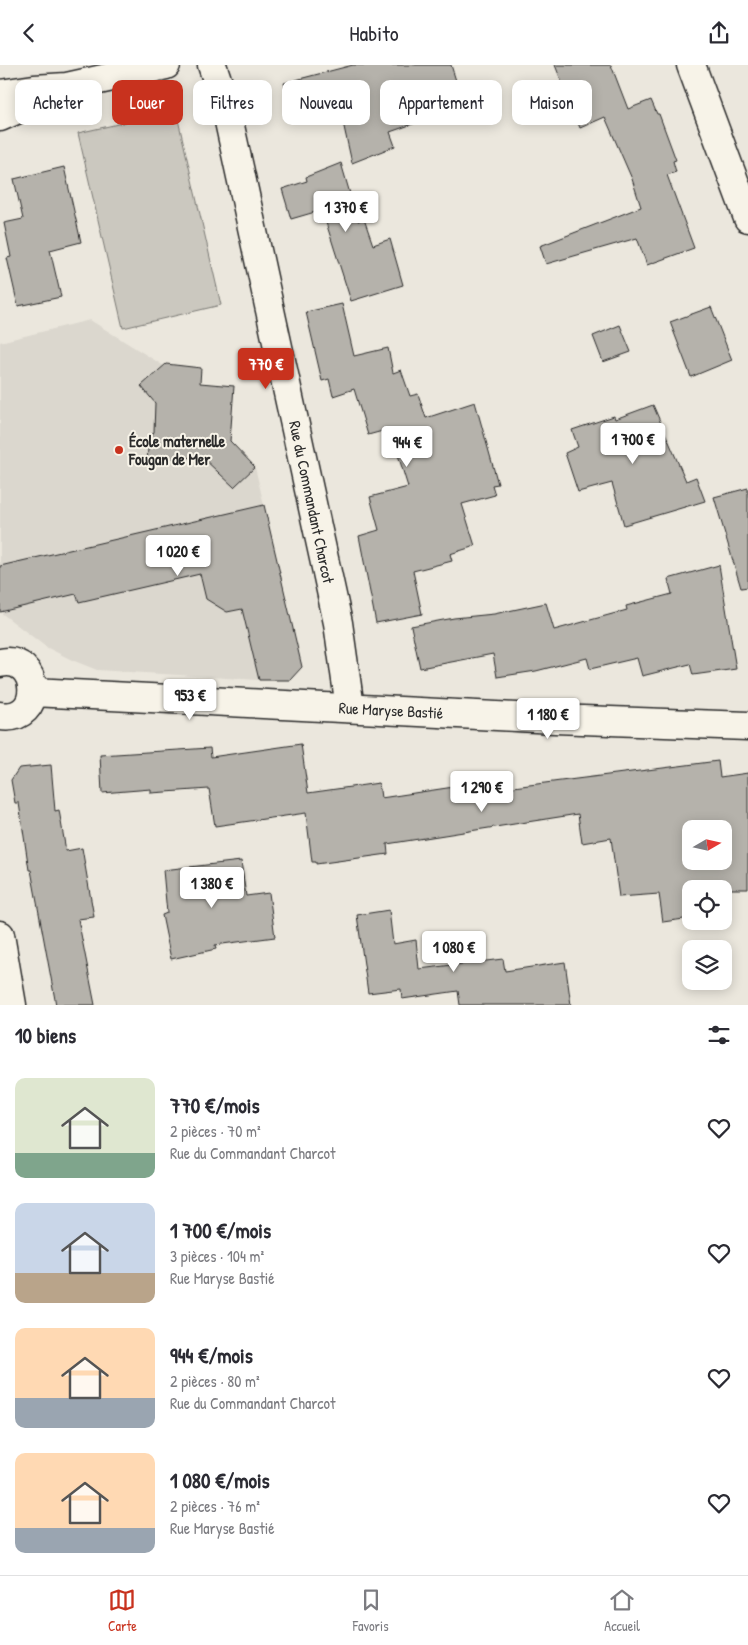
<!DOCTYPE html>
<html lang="fr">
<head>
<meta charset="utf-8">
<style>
  body { margin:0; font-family:"Patrick Hand",sans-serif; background:#f7f7f7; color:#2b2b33; height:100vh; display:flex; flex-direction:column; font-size:19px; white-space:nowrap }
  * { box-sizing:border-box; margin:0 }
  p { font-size:16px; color:#7c7c81 }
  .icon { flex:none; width:28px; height:28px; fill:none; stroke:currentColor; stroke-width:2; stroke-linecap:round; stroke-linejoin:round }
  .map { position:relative; height:940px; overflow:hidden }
  .panel { display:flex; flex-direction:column; background:#fff; flex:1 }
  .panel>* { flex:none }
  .top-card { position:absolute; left:15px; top:15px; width:719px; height:45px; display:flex; gap:10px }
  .needle { width:32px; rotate:81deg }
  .tools { position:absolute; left:682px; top:755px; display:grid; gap:10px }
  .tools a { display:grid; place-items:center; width:50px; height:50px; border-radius:10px; background:#fff; box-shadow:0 2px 12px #0003; font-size:25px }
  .price { position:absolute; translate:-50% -42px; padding:0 11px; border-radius:5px; background:#fff; color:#222; font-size:16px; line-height:32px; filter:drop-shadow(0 1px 2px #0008) }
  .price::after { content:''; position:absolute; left:50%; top:30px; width:15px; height:11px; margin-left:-8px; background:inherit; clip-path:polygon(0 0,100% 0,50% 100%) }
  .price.active { background:#c8321e; color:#fff }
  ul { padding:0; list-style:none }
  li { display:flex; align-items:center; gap:15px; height:125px; padding:0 15px }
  li span { display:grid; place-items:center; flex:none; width:140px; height:100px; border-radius:10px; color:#555 }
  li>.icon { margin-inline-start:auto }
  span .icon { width:60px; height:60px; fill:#fffc; stroke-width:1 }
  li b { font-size:21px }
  h2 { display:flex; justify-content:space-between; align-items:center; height:60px; padding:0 15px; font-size:21px }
  .chip { padding:0 18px; border-radius:10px; background:#fff; box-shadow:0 2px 12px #0003; font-size:18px; line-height:45px }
  .chip.active { background:#c8321e; color:#fff }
  header { display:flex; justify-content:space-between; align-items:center; height:65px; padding:0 15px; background:#fff; font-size:22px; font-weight:600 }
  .tabs { display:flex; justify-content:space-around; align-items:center; height:70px; border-top:1px solid #e1e1e2; background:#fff; font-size:14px; color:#7c7c81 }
  .tabs a { display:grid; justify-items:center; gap:2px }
  .tabs .active { color:#c8321e }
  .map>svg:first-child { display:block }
  .built { fill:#dbd7ce }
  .pitch { fill:#cbc8bf; stroke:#7b7a75 }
  .building { fill:#b5b2ab; stroke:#2b2b2b; fill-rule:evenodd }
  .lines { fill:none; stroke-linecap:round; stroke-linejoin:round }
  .street-casing { stroke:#2b2b2b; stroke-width:31 }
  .street { stroke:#f7f3e8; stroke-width:28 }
  .poi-dot { fill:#c8321e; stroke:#f7f3e8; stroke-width:2 }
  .labels { text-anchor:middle; stroke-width:4; stroke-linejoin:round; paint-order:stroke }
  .poi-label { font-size:16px; font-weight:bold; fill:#2b2b2b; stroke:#f7f3e8; text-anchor:start }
  .street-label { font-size:16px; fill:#2b2b2b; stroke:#f7f3e8 }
</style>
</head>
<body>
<header><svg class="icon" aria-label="back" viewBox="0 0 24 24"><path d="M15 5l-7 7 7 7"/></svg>Habito<svg class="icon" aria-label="share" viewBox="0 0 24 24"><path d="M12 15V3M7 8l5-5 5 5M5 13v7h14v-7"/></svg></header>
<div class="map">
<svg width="748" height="940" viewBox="0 0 748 940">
  <rect width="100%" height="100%" fill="#ebe7dd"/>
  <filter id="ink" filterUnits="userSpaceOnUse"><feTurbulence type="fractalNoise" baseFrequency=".02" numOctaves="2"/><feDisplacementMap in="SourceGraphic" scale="10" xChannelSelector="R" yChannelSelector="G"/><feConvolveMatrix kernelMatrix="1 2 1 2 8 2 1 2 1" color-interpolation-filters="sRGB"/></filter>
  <g filter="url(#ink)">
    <polygon class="built" points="90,255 164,301 192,333 195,302 201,303 200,318 234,321 231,353 214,367 255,402 302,602 290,615 259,615 97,605 72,595 46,582 0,547 0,277"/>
    <polygon class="pitch" points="176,46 221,240 123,263 78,68"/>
    <g class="building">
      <polygon points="353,0 451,0 464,41 390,67 395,81 352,98 340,44 294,56 284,18"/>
      <polygon points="555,0 611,0 628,44 651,35 657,49 659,49 676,95 673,96 676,107 667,110 694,183 647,200 637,173 546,199 540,181 641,142 632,114 605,52 580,63"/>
      <polygon points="341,98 358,156 364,154 373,180 390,174 403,220 351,236 322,145 291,154 282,124 307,116 306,112"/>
      <polygon points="64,102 81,177 50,185 61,232 18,241 7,193 11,192 4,158 23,154 14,114"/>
      <polygon points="342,239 354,291 388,283 393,308 401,305 410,331 418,329 426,353 475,337 498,419 492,420 495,430 462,439 475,481 450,489 452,496 413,506 422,549 376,558 359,471 379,465 370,432 408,422 390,364 368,370 354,324 333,331 329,314 322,316 306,247"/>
      <polygon points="711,242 732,295 691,312 670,257"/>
      <polygon points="620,260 631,287 603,297 593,271"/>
      <polygon points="166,299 201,303 200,318 234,321 230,376 255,402 234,422 203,393 174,392 170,396 147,395 149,373 154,367 155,338 141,321"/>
      <polygon points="653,340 686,416 696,412 705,436 624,460 612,418 578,427 565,388 578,382 572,365 614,351 615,354"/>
      <polygon points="748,423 748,522 741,523 714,432"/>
      <polygon points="264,440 302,602 290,615 259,615 242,544 227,547 206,534 200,509 79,537 76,529 0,547 0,501"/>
      <polygon points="719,500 736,604 693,610 690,599 642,611 637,593 590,604 587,593 536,606 497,612 493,589 420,603 411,561 454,553 494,549 546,538 554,565 627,545 626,541 672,529 668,514"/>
      <path d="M301,679L308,728L379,718L381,733L480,718L482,726L718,696L720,712L748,708V824H691V853L663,857L659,829L619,832L611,773L582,778L578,749L387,779L388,789L316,799V797H312L306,748L215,761L209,724L151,728V724L102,728L100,690L210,683L211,692ZM691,764H724V796H691Z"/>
      <polygon points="51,700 55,746 59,745 66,786 82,783 94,852 78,854 95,940 56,940 31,805 29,805 19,738 15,738 11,715 19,703"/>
      <polygon points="241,796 246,831 269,828 275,872 215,880 216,884 171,894 162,850 167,848 163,805"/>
      <polygon points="389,845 393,879 416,875 419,904 503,894 505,906 565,897 571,940 460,940 458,926 402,934 401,924 368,928 357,850"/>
    </g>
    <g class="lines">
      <defs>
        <g id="street">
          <polyline points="212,0 225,38 338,558 350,643"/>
          <polyline points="691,0 748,153"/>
          <polyline points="0,29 34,24 67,22 166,0"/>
          <polyline points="0,52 48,31"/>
          <path d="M0,598C40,588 46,658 0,651"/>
          <polyline points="33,627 555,654 748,661"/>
          <polyline points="0,870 12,940"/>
        </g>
      </defs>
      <use href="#street" class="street-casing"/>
      <use href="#street" class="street"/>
    </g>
  </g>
  <circle class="poi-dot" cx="119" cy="385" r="5"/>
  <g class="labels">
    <g class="poi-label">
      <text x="129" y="382">École maternelle<tspan x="129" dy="18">Fougan de Mer</tspan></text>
    </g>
    <g class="street-label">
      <text transform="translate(312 437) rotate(78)" y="6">Rue du Commandant Charcot</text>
      <text transform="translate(391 645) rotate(3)" y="6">Rue Maryse Bastié</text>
    </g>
  </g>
</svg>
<div class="tools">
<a><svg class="needle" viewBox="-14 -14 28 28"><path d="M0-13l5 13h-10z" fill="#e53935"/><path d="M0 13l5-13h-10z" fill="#7c7c81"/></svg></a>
<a><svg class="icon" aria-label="locate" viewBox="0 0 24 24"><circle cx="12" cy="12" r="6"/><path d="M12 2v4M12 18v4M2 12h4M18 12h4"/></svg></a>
<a><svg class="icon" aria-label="layers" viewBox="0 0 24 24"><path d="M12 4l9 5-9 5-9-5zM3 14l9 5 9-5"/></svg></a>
</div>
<b class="price" style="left:346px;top:168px">1 370 €</b>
<b class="price active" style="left:266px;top:325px">770 €</b>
<b class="price" style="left:633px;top:400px">1 700 €</b>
<b class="price" style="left:407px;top:403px">944 €</b>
<b class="price" style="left:178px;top:512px">1 020 €</b>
<b class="price" style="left:190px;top:656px">953 €</b>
<b class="price" style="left:548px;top:675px">1 180 €</b>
<b class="price" style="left:482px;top:748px">1 290 €</b>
<b class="price" style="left:212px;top:844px">1 380 €</b>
<b class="price" style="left:454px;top:908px">1 080 €</b>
<div class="top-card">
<a class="chip">Acheter</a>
<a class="chip active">Louer</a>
<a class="chip">Filtres</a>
<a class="chip">Nouveau</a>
<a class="chip">Appartement</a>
<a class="chip">Maison</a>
</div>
</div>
<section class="panel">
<h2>10 biens<svg class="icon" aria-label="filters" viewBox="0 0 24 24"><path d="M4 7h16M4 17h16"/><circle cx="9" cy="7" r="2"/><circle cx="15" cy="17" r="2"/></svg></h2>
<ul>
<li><span style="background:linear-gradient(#dfe7d0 75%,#7fa58c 0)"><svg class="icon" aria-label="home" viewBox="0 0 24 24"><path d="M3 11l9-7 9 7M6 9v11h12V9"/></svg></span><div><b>770 €/mois</b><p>2 pièces · 70 m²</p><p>Rue du Commandant Charcot</p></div><svg class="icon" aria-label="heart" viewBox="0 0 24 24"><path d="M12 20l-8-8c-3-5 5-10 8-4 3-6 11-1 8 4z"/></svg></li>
<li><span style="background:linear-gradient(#c9d6e8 70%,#b9a48a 0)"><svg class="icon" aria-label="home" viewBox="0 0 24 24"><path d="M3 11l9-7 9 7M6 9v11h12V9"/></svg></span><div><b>1 700 €/mois</b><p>3 pièces · 104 m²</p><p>Rue Maryse Bastié</p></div><svg class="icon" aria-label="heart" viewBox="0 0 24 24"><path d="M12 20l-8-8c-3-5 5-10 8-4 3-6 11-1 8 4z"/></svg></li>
<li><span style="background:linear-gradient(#ffd9b3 70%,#9aa5b1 0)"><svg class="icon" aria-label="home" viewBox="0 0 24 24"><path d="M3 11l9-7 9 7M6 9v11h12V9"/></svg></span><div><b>944 €/mois</b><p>2 pièces · 80 m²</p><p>Rue du Commandant Charcot</p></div><svg class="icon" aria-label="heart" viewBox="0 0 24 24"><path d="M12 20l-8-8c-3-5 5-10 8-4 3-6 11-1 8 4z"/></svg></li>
<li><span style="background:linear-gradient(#ffd9b3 75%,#9aa5b1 0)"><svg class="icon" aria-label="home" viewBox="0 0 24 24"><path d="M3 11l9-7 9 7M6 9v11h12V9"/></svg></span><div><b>1 080 €/mois</b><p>2 pièces · 76 m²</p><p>Rue Maryse Bastié</p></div><svg class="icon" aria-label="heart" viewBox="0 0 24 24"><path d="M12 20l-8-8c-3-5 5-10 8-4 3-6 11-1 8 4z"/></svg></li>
</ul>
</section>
<nav class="tabs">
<a class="active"><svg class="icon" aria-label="map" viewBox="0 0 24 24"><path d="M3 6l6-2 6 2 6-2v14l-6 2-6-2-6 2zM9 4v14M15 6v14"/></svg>Carte</a>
<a><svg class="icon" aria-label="saved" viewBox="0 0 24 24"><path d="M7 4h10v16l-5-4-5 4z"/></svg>Favoris</a>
<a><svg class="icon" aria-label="home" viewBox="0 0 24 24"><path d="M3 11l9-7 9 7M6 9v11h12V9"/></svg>Accueil</a>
</nav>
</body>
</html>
